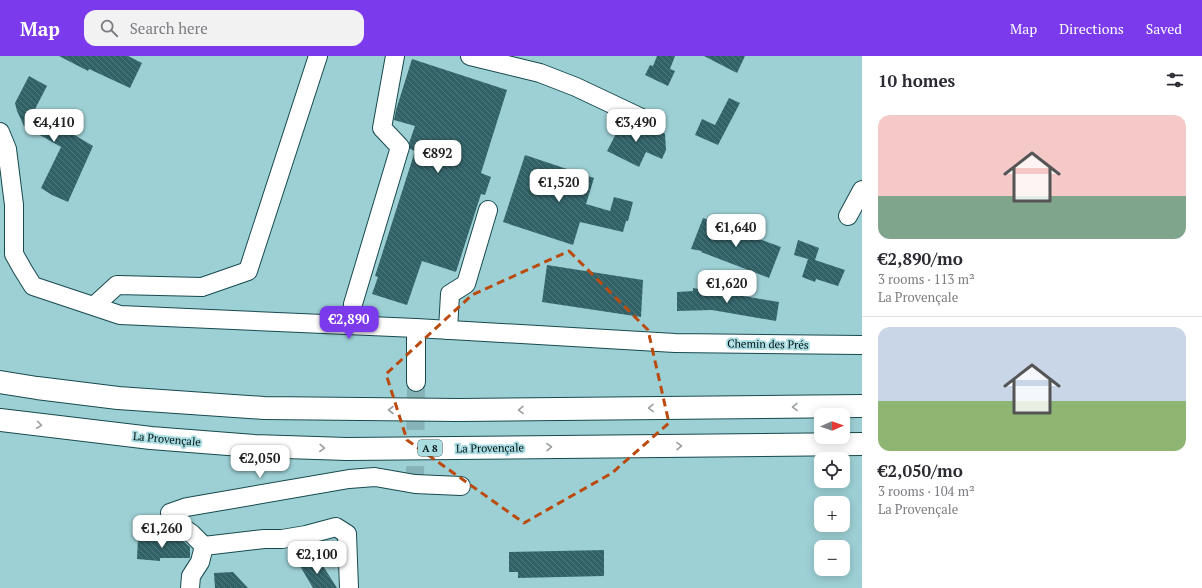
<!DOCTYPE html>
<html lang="en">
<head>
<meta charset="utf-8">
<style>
  body { margin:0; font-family:"PT Serif",serif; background:#f2f2f3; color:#2b2b33; height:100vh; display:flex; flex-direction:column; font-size:15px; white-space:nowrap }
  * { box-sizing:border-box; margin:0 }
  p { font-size:13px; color:#7c7c81 }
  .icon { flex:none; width:22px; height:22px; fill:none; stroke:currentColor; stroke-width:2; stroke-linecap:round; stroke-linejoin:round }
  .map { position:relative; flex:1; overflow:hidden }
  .sheet { display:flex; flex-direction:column; background:#fff; width:340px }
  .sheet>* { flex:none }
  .needle { width:26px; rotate:88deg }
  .buttons { position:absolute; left:814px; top:352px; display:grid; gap:8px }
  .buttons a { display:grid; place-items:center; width:36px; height:36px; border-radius:8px; background:#fff; box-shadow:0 2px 10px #0003; font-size:20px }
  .price { position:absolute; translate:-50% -34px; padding:0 9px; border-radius:8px; background:#fff; color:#222; font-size:13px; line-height:26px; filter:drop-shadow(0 1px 2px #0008) }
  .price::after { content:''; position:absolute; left:50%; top:24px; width:12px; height:9px; margin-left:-6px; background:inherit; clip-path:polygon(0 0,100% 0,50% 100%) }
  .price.on { background:#7c3aed; color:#fff }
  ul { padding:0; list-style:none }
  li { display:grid; align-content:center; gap:8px; height:212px; padding:0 16px }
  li+li { border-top:1px solid #e1e1e2 }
  li span { display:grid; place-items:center; height:124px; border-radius:12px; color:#555 }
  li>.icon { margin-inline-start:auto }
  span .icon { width:72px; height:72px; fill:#fffc; stroke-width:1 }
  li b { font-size:17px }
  h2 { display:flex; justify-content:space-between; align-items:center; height:48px; padding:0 16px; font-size:17px }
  header { display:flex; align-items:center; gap:24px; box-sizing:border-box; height:56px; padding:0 20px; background:#7c3aed; color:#fff }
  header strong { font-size:19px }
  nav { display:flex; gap:22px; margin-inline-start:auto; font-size:14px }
  .search { width:280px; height:36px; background:#f2f2f3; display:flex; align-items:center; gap:10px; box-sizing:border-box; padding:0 14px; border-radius:12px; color:#7c7c81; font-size:15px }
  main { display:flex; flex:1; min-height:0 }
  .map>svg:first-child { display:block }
  .building { fill:url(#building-back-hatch) }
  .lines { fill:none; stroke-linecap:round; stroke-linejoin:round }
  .minor-tunnel { stroke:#85b3b8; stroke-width:18; stroke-dasharray:18 9; stroke-linecap:butt }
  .minor-casing { stroke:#174a4f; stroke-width:20 }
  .highway-casing { stroke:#174a4f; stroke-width:24 }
  .minor { stroke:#fff; stroke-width:18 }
  .highway { stroke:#fff; stroke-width:22 }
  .oneway { stroke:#999fa0 }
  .marked { fill:none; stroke:#ba4a0d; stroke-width:3; stroke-dasharray:8 5; stroke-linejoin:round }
  .labels { text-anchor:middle; stroke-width:4; stroke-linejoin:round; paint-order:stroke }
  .shield { fill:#a9dde2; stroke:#334e50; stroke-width:1 }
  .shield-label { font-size:10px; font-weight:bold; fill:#001012 }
  .street-label { font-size:11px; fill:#001012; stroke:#a9dde2 }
</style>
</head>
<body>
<header>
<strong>Map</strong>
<div class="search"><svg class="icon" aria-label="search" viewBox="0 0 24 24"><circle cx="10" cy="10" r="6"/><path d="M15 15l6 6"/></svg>Search here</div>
<nav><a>Map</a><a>Directions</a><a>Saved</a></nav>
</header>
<main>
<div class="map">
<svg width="862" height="532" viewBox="0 0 862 532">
  <defs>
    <pattern id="building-back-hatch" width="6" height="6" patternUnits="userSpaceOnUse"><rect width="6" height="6" fill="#316267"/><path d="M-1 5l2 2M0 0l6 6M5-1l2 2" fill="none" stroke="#51777b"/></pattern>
  </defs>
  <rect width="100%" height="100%" fill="#9dd0d5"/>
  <g class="building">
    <polygon points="59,0 128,0 142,7 130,32 89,13 88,15"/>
    <polygon points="657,0 675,0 670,13 675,15 668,30 645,19 650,9 653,10"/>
    <polygon points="704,0 745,0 737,17"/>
    <polygon points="412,3 507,34 481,117 491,121 485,139 481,138 456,216 422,205 407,249 372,238 378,221 375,220 415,95 410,93 409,87 415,70 394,64 396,54"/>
    <polygon points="29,20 47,30 34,55 93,90 68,146 52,139 41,132 61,91 24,70 17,55 15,47"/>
    <polygon points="729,42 740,47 718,89 695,79 702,63 715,69"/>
    <polygon points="616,61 646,75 651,76 657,74 665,78 666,94 662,103 646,96 639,111 607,95 618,74 611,70"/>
    <polygon points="525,99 594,122 586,148 610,155 614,141 633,146 628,165 626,165 623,176 580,166 573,189 503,166"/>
    <polygon points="703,162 781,191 769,222 701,196 702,195 691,193"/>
    <polygon points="798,184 819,192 815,204 845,214 838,230 816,223 815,226 802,221 808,203 794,199"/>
    <polygon points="547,209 643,224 641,261 542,246"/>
    <polygon points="693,232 779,246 776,265 712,254 677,255 677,236 693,235"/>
    <polygon points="138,481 169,482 169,484 183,485 190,491 190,502 160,502 160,505 137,503"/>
    <polygon points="604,494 604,520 518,522 518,516 509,516 509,496"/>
    <polygon points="315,501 321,511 323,510 337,532 313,532 300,510"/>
    <polygon points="233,516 248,532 215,532 214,517"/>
  </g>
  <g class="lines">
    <polyline class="minor-tunnel" points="415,428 416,326"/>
    <defs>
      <g id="minor">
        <polyline points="470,0 540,17 576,31 650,66"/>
        <polyline points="0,76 7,93 14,149 14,198 23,214 33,230 120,259 416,272 675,287 862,289"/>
        <polyline points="848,160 862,134"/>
        <polyline points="94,250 117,229 202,231 248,215 318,0"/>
        <polyline points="352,269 353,248 400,91 382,72 395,0"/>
        <polyline points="448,274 450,238 466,228 488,154"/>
        <polyline points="416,326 416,272"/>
        <polyline points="204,490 264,483 282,483 306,479 336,471 347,478 349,532"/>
        <polyline points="190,532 191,520 200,506 204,490 192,478 179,469 170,457 187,451 349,423 375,421 415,428 461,430"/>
      </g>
      <g id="highway">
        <polyline points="0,326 37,332 118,342 264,352 459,354 862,350"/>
        <polyline points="0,364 151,382 254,390 347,393 862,388"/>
      </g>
    </defs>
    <use href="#minor" class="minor-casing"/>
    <use href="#highway" class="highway-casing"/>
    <use href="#minor" class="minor"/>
    <use href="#highway" class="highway"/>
  </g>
  <defs><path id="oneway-chevron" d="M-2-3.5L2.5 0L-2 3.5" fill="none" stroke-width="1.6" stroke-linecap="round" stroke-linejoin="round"/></defs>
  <g class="oneway">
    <use href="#oneway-chevron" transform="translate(795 351) rotate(179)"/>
    <use href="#oneway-chevron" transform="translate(651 352) rotate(179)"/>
    <use href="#oneway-chevron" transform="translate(391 354) rotate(-180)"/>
    <use href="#oneway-chevron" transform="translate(521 354) rotate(179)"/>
    <use href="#oneway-chevron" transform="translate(39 369) rotate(8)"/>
    <use href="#oneway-chevron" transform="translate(679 390) rotate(-1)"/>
    <use href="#oneway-chevron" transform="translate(549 391) rotate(-1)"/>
    <use href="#oneway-chevron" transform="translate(322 392) rotate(2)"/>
  </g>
  <path class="marked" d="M569,195L648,274L669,367L612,417L524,467L407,384L386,318L472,239Z"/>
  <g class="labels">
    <rect class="shield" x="418" y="384" width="24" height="16" rx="3"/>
    <g class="shield-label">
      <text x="430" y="396">A 8</text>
    </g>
    <g class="street-label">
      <text transform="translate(768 288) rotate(1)" y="4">Chemin des Prés</text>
      <text transform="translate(167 383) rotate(5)" y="4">La Provençale</text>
      <text transform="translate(490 392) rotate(-1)" y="4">La Provençale</text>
    </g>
  </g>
</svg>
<div class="buttons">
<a><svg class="needle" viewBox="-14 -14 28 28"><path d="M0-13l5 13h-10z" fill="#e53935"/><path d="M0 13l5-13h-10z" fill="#7c7c81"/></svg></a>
<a><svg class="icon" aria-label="locate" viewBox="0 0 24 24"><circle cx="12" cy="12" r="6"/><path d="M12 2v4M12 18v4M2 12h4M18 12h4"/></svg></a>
<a>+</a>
<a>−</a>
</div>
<b class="price" style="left:54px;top:87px">€4,410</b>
<b class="price" style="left:636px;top:87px">€3,490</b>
<b class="price" style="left:438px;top:118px">€892</b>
<b class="price" style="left:559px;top:147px">€1,520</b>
<b class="price" style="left:736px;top:192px">€1,640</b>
<b class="price" style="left:727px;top:248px">€1,620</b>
<b class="price on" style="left:349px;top:284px">€2,890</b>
<b class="price" style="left:260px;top:423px">€2,050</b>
<b class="price" style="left:162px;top:493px">€1,260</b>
<b class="price" style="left:317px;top:519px">€2,100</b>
</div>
<section class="sheet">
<h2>10 homes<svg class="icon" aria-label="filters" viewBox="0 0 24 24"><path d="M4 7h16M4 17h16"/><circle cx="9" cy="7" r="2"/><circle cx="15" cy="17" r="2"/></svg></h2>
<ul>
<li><span style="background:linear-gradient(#f6c9c9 65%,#7fa58c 0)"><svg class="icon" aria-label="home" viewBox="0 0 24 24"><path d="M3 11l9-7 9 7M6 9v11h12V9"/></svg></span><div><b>€2,890/mo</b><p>3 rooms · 113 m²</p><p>La Provençale</p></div></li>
<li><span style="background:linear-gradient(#c9d6e8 60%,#8fb573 0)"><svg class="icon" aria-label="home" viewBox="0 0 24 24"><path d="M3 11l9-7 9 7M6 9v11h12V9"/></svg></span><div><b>€2,050/mo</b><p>3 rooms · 104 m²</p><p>La Provençale</p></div></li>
</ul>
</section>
</main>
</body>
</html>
